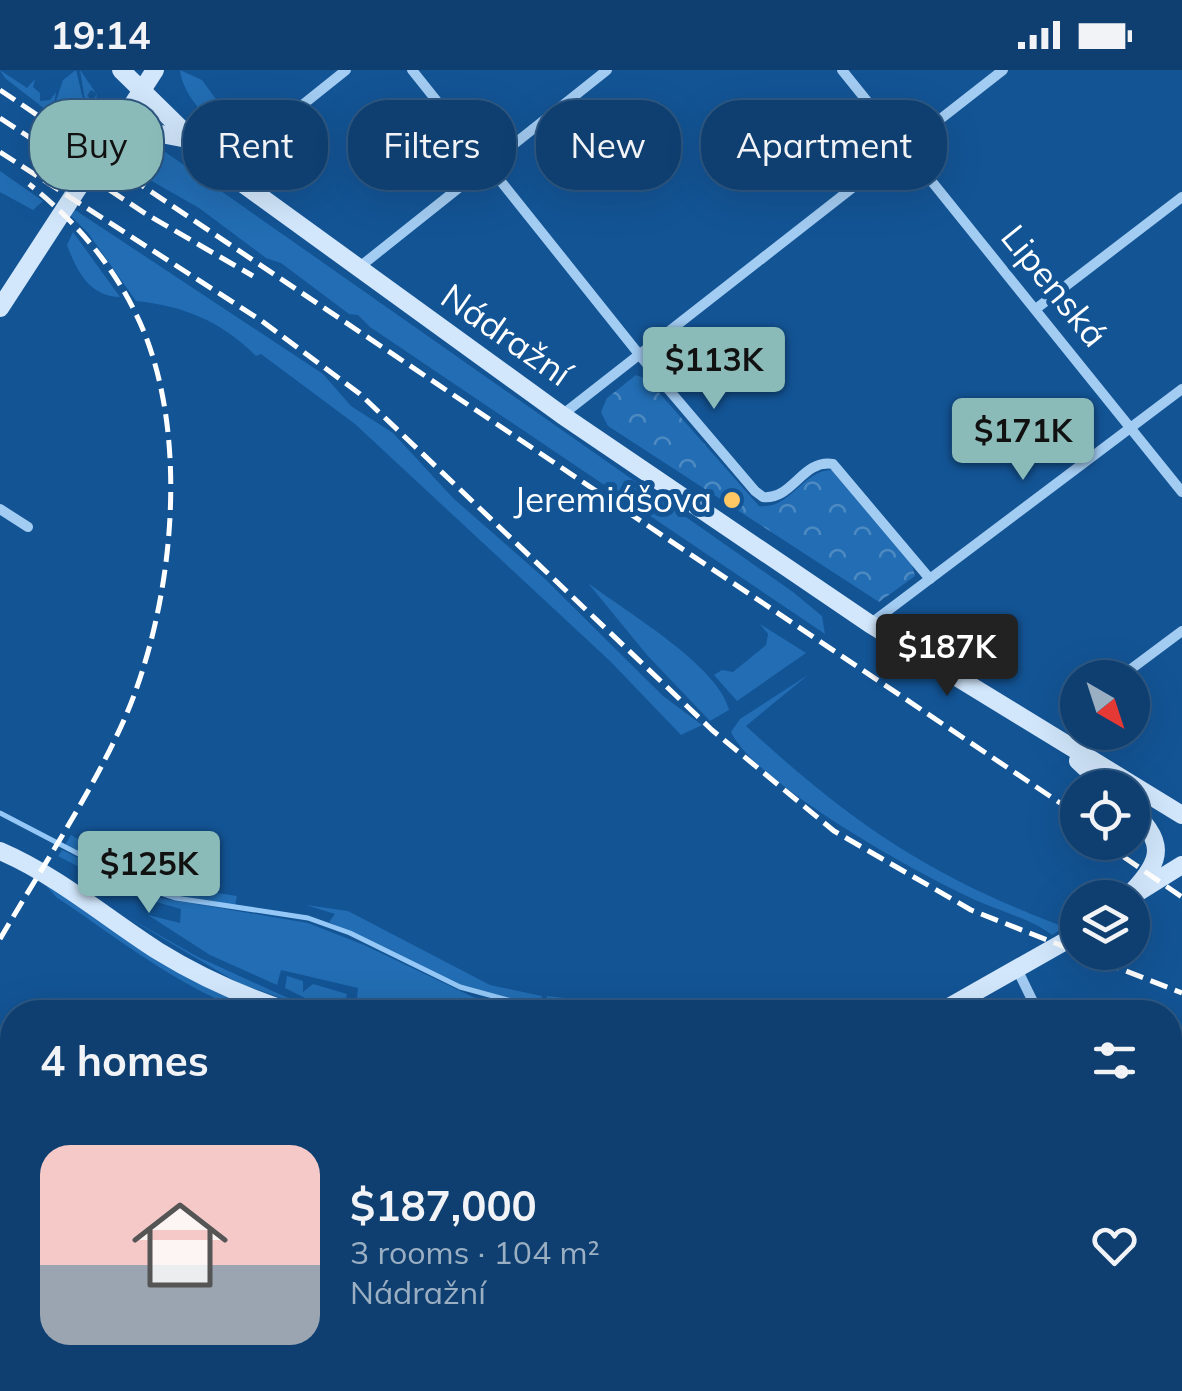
<!DOCTYPE html>
<html lang="en">
<head>
<meta charset="utf-8">
<style>
  body { margin:0; font-family:Mulish,sans-serif; background:#1c4a78; color:#f1f3f6; height:100vh; display:flex; flex-direction:column; font-size:38px; white-space:nowrap }
  * { box-sizing:border-box; margin:0 }
  p { font-size:32px; color:#9bafc3 }
  .icon { flex:none; width:55px; height:55px; fill:none; stroke:currentColor; stroke-width:2; stroke-linecap:round; stroke-linejoin:round }
  .map { position:relative; flex:1; overflow:hidden }
  .sheet { position:absolute; left:0px; top:930px; width:1182px; height:392px; display:flex; flex-direction:column; background:#0e3f70; border-radius:40px 40px 0 0; box-shadow:0 10px 40px #0002,0 0 0 2px #2e5883 }
  .sheet>* { flex:none }
  .banner { position:absolute; left:30px; top:30px; width:1122px; height:90px; display:flex; gap:20px }
  .needle { width:65px; rotate:141deg }
  .buttons { position:absolute; left:1060px; top:590px; display:grid; gap:20px }
  .buttons a { display:grid; place-items:center; width:90px; height:90px; border-radius:50%; background:#0e3f70; box-shadow:0 10px 40px #0002,0 0 0 2px #2e5883; font-size:50px }
  .price { position:absolute; translate:-50% -85px; padding:0 22px; border-radius:10px; background:#8bbbb9; color:#111; font-size:32px; line-height:65px; filter:drop-shadow(0 2px 5px #0008) }
  .price::after { content:''; position:absolute; left:50%; top:60px; width:30px; height:22px; margin-left:-15px; background:inherit; clip-path:polygon(0 0,100% 0,50% 100%) }
  .price.active { background:#222; color:#fff }
  ul { padding:0; list-style:none }
  li { display:flex; align-items:center; gap:30px; height:250px; padding:0 40px }
  li+li { border-top:2px solid #2e5883 }
  li span { display:grid; place-items:center; flex:none; width:280px; height:200px; border-radius:30px; color:#555 }
  li>.icon { margin-inline-start:auto }
  span .icon { width:120px; height:120px; fill:#fffc; stroke-width:1 }
  li b { font-size:42px }
  h2 { display:flex; justify-content:space-between; align-items:center; height:120px; padding:0 40px; font-size:42px }
  .pill { padding:0 35px; border-radius:40px; background:#0e3f70; box-shadow:0 10px 40px #0002,0 0 0 2px #2e5883; font-size:35px; line-height:90px }
  .pill.active { background:#8bbbb9; color:#111 }
  .status { display:flex; justify-content:space-between; align-items:center; height:70px; padding:0 50px; background:#0e3f70; direction:ltr }
  .status svg { height:28px; fill:currentColor }
  .map>svg:first-child { display:block }
  .green { fill:#226db3 }
  .park { fill:url(#park-crowns) }
  .lines { fill:none; stroke-linecap:round; stroke-linejoin:round }
  .stream { stroke:#95c8f6; stroke-width:5 }
  .street { stroke:#a3ccf2; stroke-width:10 }
  .secondary { stroke:#d2e7fc; stroke-width:18 }
  .rail { stroke:#fff; stroke-width:5; stroke-dasharray:18 8; stroke-linecap:butt }
  .poi-dot { fill:#ffc865; stroke:#135495; stroke-width:4 }
  .labels { text-anchor:middle; stroke-width:10; stroke-linejoin:round; paint-order:stroke }
  .street-label { font-size:35px; fill:#fff; stroke:#135495 }
  .poi-label { font-size:35px; fill:#fff; stroke:#135495; text-anchor:end }
</style>
</head>
<body>
<div class="status"><b>19:14</b><svg viewBox="0 0 49 12"><path d="M0 12V9h3v3zM5 12V6h3v6zM10 12V3h3v9zM15 12V0h3v12zM26 1h20v11H26zM47 4h2v5h-2z"/></svg></div>
<div class="map">
<svg width="1182" height="1321" viewBox="0 0 1182 1321">
  <defs>
    <pattern id="park-crowns" width="20" height="18" patternUnits="userSpaceOnUse" patternTransform="scale(2.5)"><rect width="20" height="18" fill="#226db3"/><path d="M2 6a3 3 0 1 1 6 0M12 15a3 3 0 1 1 6 0" fill="none" stroke="#4e8ac2"/></pattern>
  </defs>
  <rect width="100%" height="100%" fill="#135495"/>
  <g class="green">
    <polygon points="0,0 27,18 35,9 33,17 40,23 40,31 50,30 56,22 54,37 63,10 76,0 89,54 80,0 96,23 91,20 87,26 93,30 97,24 90,64 85,61 87,56 79,64 73,61 5,8"/>
    <path d="M180,0L202,10L243,66L233,72C212,54 183,28 180,0Z"/>
    <polygon points="138,75 161,79 793,522 822,546 825,564 370,257 358,245 349,244 281,193 266,188 199,138 143,106 135,99 138,95 124,86"/>
    <polygon points="0,101 43,131 33,140 0,122"/>
    <path d="M63,132L323,304L351,336L393,363L453,428L544,508L663,626L702,655L681,665L610,591L355,354L261,284L256,286C222,252 185,236 136,231L88,163L60,135Z"/>
    <path d="M73,162L120,227C89,227 76,199 67,175Z"/>
    <path d="M588,513C625,541 719,596 729,640L710,651L647,585Z"/>
    <polygon points="760,554 806,583 737,631 714,605 722,600 733,602 766,575 768,564"/>
    <path d="M808,605L746,656C847,749 925,804 1054,853L1061,856L1077,845V849L1052,865C1030,848 995,840 969,827C916,803 754,712 731,662L740,649Z"/>
    <path d="M71,765L140,804L173,816L237,826L235,836C171,828 121,806 65,775Z"/>
    <polygon points="62,780 161,828 308,853 364,875 473,927 538,942 379,942 356,937 358,918 281,900 277,915 210,885 148,845 180,853 181,839 135,826 58,786"/>
    <path d="M43,812L224,925L266,942C209,942 106,859 56,827Z"/>
    <polygon points="306,835 348,841 490,915 542,926 540,937 460,915 329,852 335,844"/>
    <polygon points="122,844 198,887 310,938 238,913"/>
    <polygon points="287,906 303,911 303,922 313,914 347,924 344,937 327,938 329,934 323,930 323,937 285,918"/>
    <polygon points="547,926 688,942 546,938"/>
    <polygon points="1170,1243 1182,1249 1182,1321 1165,1321 1173,1309"/>
  </g>
  <path class="park" d="M636,305L647,309L759,436C791,440 802,400 832,400L912,495L915,506L879,532L608,356L601,342L607,328Z"/>
  <g class="lines">
    <g class="stream">
      <polyline points="0,743 142,817 176,828 308,848 350,863 460,917 537,938 581,942"/>
      <polyline points="1170,1162 1182,1167"/>
    </g>
    <g class="street">
      <path d="M412,0L646,293L755,421L763,427C793,430 802,389 833,394L930,509"/>
      <polyline points="842,0 1182,422"/>
      <polyline points="246,80 346,0"/>
      <polyline points="357,199 607,0"/>
      <polyline points="1037,238 1182,127"/>
      <polyline points="562,345 1003,0"/>
      <polyline points="0,439 28,457"/>
      <polyline points="870,554 1182,319"/>
      <polyline points="1119,608 1182,561"/>
      <polyline points="1077,638 1078,637"/>
      <polyline points="1018,901 1038,942"/>
      <polyline points="1170,1136 1182,1138"/>
      <polyline points="383,1321 394,1310"/>
    </g>
    <g class="secondary">
      <polyline points="121,0 221,98 562,345 870,554 1182,745"/>
      <polyline points="115,64 151,62 187,69"/>
      <polyline points="0,238 155,0"/>
      <polyline points="1078,691 1107,718"/>
      <path d="M0,781C58,806 105,847 158,881C200,907 245,927 292,942"/>
      <polyline points="1140,821 1182,795"/>
      <path d="M1126,828C1159,795 1170,775 1132,741"/>
      <polyline points="940,942 1078,864"/>
      <polyline points="1170,1226 1182,1231"/>
    </g>
    <g class="rail">
      <polyline points="0,20 1078,745"/>
      <polyline points="0,48 146,144 253,206"/>
      <polyline points="0,82 262,251 360,324 712,660 834,761 971,840 1182,923"/>
      <polyline points="1102,772 1182,827"/>
      <path d="M0,869C42,797 90,726 124,650C174,536 193,358 135,242C110,191 73,149 29,114"/>
    </g>
  </g>
  <circle class="poi-dot" cx="732" cy="430" r="10"/>
  <g class="labels">
    <g class="street-label">
      <text transform="translate(1054 216) rotate(51)" y="12">Lipenská</text>
      <text transform="translate(506 265) rotate(35)" y="12">Nádražní</text>
    </g>
    <g class="poi-label">
      <text x="712" y="442">Jeremiášova</text>
    </g>
  </g>
</svg>
<div class="buttons">
<a><svg class="needle" viewBox="-14 -14 28 28"><path d="M0-13l5 13h-10z" fill="#e53935"/><path d="M0 13l5-13h-10z" fill="#9bafc3"/></svg></a>
<a><svg class="icon" aria-label="locate" viewBox="0 0 24 24"><circle cx="12" cy="12" r="6"/><path d="M12 2v4M12 18v4M2 12h4M18 12h4"/></svg></a>
<a><svg class="icon" aria-label="layers" viewBox="0 0 24 24"><path d="M12 4l9 5-9 5-9-5zM3 14l9 5 9-5"/></svg></a>
</div>
<b class="price" style="left:714px;top:342px">$113K</b>
<b class="price" style="left:1023px;top:413px">$171K</b>
<b class="price active" style="left:947px;top:629px">$187K</b>
<b class="price" style="left:149px;top:846px">$125K</b>
<div class="banner">
<a class="pill active">Buy</a>
<a class="pill">Rent</a>
<a class="pill">Filters</a>
<a class="pill">New</a>
<a class="pill">Apartment</a>
</div>
<section class="sheet">
<h2>4 homes<svg class="icon" aria-label="filters" viewBox="0 0 24 24"><path d="M4 7h16M4 17h16"/><circle cx="9" cy="7" r="2"/><circle cx="15" cy="17" r="2"/></svg></h2>
<ul>
<li><span style="background:linear-gradient(#f6c9c9 60%,#9aa5b1 0)"><svg class="icon" aria-label="home" viewBox="0 0 24 24"><path d="M3 11l9-7 9 7M6 9v11h12V9"/></svg></span><div><b>$187,000</b><p>3 rooms · 104 m²</p><p>Nádražní</p></div><svg class="icon" aria-label="heart" viewBox="0 0 24 24"><path d="M12 20l-8-8c-3-5 5-10 8-4 3-6 11-1 8 4z"/></svg></li>
</ul>
</section>
</div>
</body>
</html>
